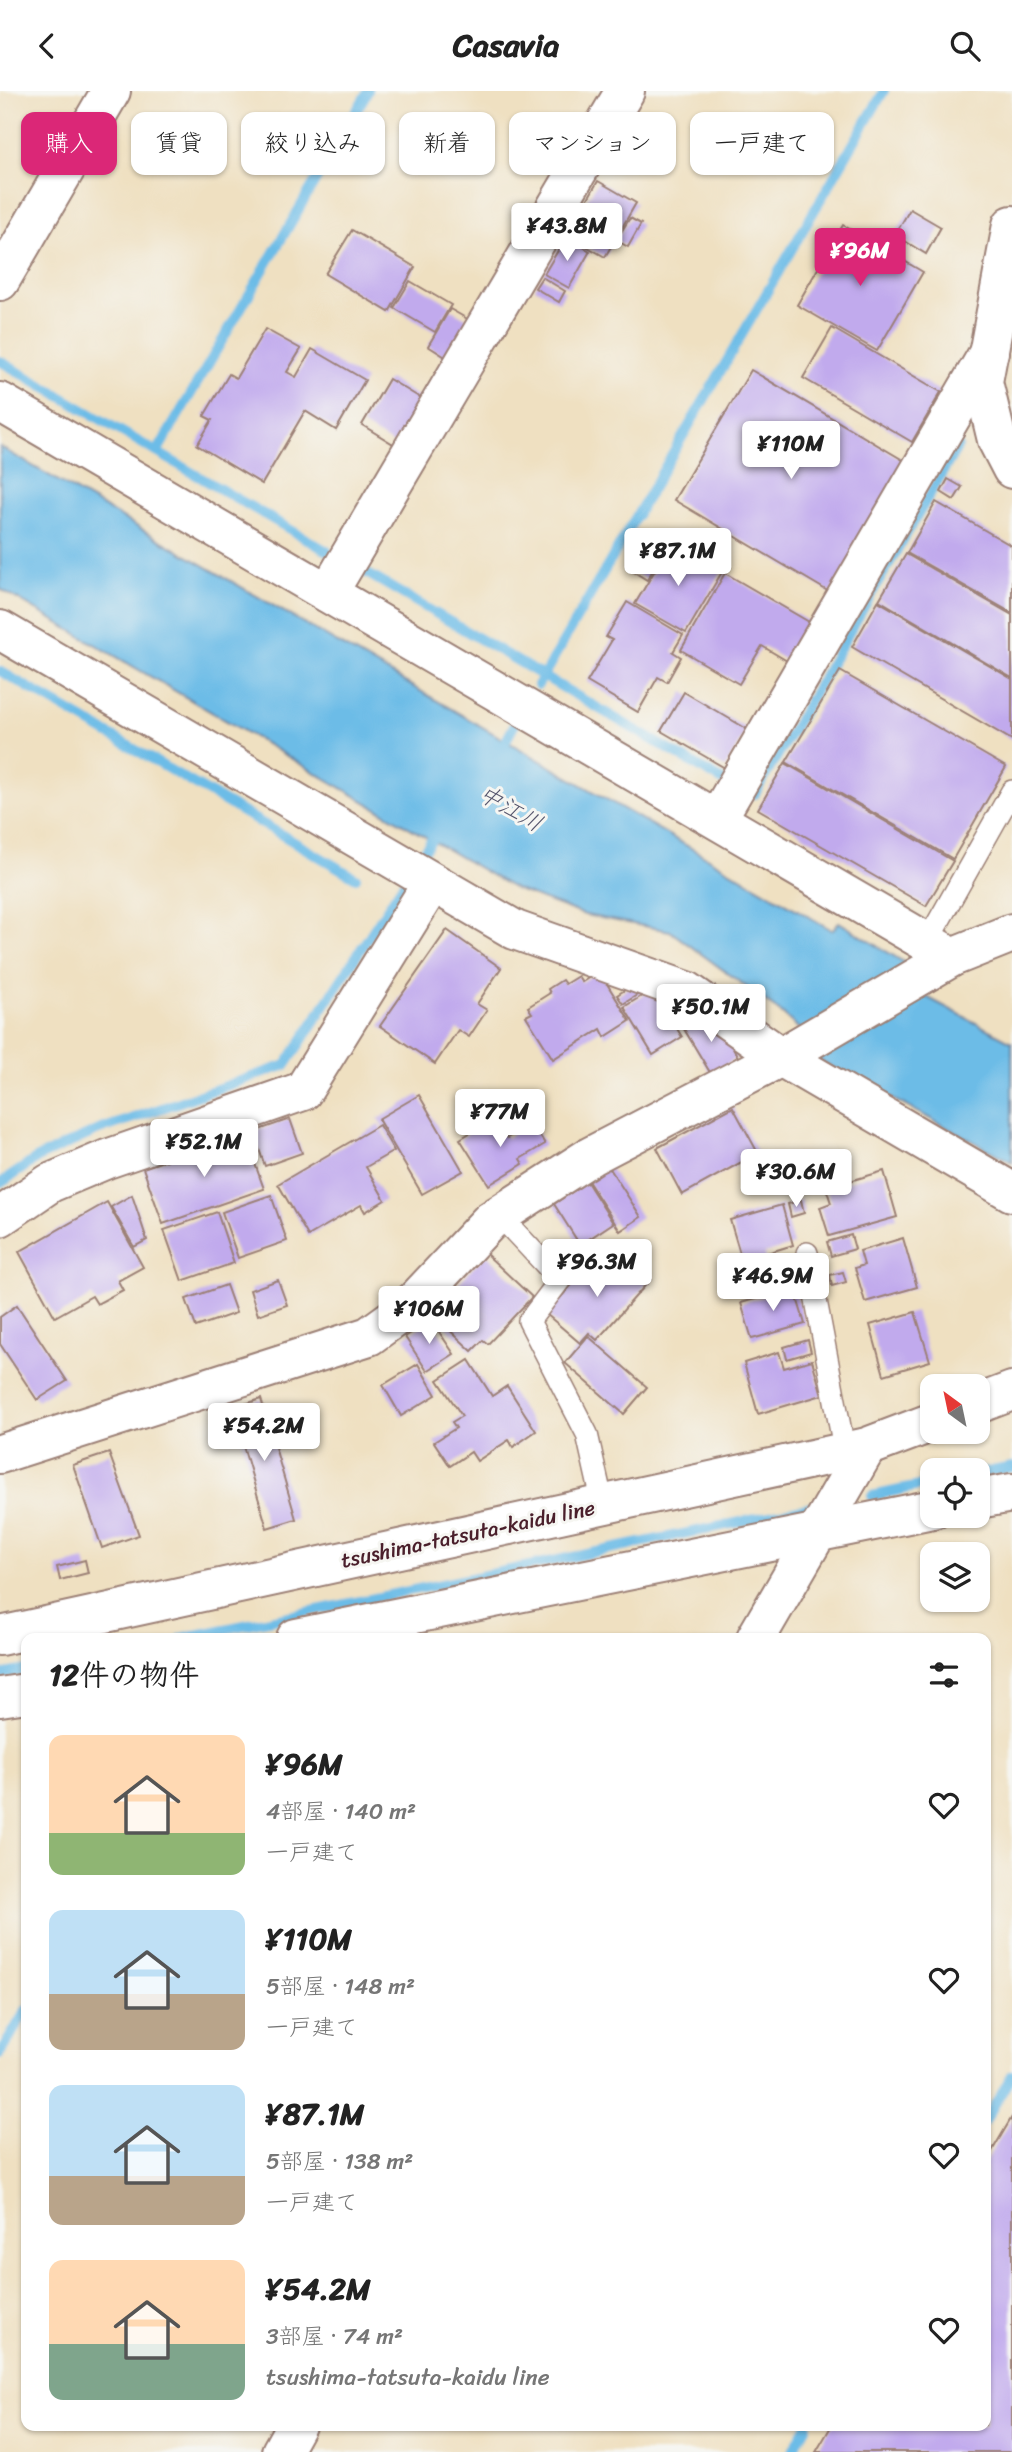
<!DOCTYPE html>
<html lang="ja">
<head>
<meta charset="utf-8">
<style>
  body { margin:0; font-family:Sriracha,"Klee One",sans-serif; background:#f6f6f6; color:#222; height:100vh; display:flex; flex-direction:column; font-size:26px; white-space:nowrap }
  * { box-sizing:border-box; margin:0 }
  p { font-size:23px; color:#767676 }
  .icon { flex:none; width:38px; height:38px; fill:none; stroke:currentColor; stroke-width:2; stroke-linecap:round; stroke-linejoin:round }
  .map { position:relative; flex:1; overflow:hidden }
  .side { position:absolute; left:21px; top:1542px; width:970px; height:798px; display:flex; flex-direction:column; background:#fff; border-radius:14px; box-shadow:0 2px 5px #0004 }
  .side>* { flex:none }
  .top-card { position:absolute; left:21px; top:21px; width:971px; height:63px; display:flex; gap:14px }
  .needle { width:46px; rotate:327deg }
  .controls { position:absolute; left:920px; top:1283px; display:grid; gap:14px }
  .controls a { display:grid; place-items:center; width:70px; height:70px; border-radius:14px; background:#fff; box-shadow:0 2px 5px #0004; font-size:35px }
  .price { position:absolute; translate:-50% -60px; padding:0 16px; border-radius:7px; background:#fff; color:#222; font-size:23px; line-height:46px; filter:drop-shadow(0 2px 4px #0008) }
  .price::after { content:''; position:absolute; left:50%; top:42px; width:21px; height:16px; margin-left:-10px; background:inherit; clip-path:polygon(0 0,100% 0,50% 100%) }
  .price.selected { background:#db2777; color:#fff }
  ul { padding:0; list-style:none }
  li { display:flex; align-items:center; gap:21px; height:175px; padding:0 28px }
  li span { display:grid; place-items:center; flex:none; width:196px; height:140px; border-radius:14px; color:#555 }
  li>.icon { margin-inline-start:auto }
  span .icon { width:84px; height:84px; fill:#fffc; stroke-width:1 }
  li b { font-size:30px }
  h2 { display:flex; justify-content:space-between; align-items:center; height:84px; padding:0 28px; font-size:30px }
  .chip { padding:0 24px; border-radius:14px; background:#fff; box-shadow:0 2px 5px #0004; font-size:24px; line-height:63px }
  .chip.selected { background:#db2777; color:#fff }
  header { display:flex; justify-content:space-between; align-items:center; height:91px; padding:0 28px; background:#fff; font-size:32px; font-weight:800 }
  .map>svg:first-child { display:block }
  .water { fill:#6cbce7; stroke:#5b6e89; stroke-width:2 }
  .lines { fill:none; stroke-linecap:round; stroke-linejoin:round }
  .stream { stroke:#6cbce7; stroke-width:10 }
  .building { fill:#c1aaed }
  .service-casing { stroke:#9c8076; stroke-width:24 }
  .minor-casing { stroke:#9c8076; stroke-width:42 }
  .secondary-casing { stroke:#9c8076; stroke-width:42 }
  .service { stroke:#fff; stroke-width:21 }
  .minor { stroke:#fff; stroke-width:38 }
  .secondary { stroke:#fff; stroke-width:38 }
  .labels { text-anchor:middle; stroke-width:6; stroke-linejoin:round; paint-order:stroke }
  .street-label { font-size:21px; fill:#4a1f2b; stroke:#f6f6f2 }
  .water-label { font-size:23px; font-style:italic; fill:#56566d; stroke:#f6f6f2 }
</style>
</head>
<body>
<header><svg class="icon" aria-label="back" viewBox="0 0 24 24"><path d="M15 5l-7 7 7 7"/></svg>Casavia<svg class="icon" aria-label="search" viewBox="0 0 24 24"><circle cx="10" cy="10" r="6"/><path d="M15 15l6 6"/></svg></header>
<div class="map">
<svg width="1012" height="2361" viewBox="0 0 1012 2361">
  <rect width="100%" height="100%" fill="#f6f6f2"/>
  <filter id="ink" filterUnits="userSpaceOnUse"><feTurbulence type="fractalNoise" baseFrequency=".0143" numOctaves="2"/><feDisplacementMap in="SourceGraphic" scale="14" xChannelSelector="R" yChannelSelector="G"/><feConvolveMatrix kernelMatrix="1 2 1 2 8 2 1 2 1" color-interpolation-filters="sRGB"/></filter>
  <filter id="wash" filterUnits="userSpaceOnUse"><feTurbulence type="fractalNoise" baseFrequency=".00686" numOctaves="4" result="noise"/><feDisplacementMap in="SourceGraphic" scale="28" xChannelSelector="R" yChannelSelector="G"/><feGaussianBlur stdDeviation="1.57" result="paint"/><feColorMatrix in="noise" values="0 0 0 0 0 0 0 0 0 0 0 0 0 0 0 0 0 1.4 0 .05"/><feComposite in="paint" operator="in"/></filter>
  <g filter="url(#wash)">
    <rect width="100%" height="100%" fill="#efe0c1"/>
    <polygon class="water" points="0,356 832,839 839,831 905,872 921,903 1012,951 1012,1071 815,967 798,937 779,920 670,840 585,824 515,798 0,498"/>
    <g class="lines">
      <g class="stream">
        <polyline points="0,270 327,460"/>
        <polyline points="157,361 368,0"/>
        <polyline points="363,480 723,690"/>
        <polyline points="0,580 356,787"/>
        <polyline points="538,594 884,0"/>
        <polyline points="500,661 518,627"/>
        <polyline points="755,703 958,355"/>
        <polyline points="420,766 438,739"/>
        <polyline points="1,1092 39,1066 99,1039 286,974 403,793"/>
        <polyline points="978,1383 1012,1376"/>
        <polyline points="872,1405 933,1392"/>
        <polyline points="182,1547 813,1416"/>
        <polyline points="0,1584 26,1579"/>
        <polyline points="0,1963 26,1919"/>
        <polyline points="985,2030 1012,1984"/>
        <polyline points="792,2361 807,2334"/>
      </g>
    </g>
    <g id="blocks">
      <g class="building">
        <polygon points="598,90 636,112 605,166 567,144"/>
        <polygon points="910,118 941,136 926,163 895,144"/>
        <polygon points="630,127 641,133 628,156 616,149"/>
        <polygon points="843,134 923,181 877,260 797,214"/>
        <polygon points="352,139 415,176 389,221 325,183"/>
        <polygon points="566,146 590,160 569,197 544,183"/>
        <polygon points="542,186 565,200 559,211 535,197"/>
        <polygon points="410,190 451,214 435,241 394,217"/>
        <polygon points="450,218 478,234 455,272 428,255"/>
        <polygon points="832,237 941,301 912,351 803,287"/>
        <polygon points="265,238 301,258 287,281 296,286 312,258 365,289 336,339 305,320 262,393 197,354 212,329 204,325 229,283 236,287"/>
        <polygon points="751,279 908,372 831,502 674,409"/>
        <polygon points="389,288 422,308 395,354 362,334"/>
        <polygon points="948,388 962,396 954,409 941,401"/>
        <polygon points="936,411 1012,455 1012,522 907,462"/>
        <polygon points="651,446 667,455 647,489 631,479"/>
        <polygon points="671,452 722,481 686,542 635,513"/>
        <polygon points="906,463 1012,524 1012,587 879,509"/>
        <polygon points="725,482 816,535 794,574 762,555 739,593 681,559"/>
        <polygon points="878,510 1012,588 1012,649 852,556"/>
        <polygon points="627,511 683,544 673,561 681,566 667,591 658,586 638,621 587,591 612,549 606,546"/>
        <polygon points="840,580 1006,676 953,768 786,671"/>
        <polygon points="684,601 747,638 725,677 661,640"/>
        <polygon points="785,672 953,770 926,815 758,718"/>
        <polygon points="447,839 501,877 477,913 487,919 469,946 458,939 435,973 380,935"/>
        <polygon points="599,880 630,930 605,946 601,938 553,968 526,925 532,922 528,916 550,902 548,898 562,889 565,893 578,885 582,891"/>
        <polygon points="642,888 648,897 623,913 617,904"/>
        <polygon points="653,898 682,946 653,964 624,916"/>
        <polygon points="704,926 718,933 738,966 711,983 684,938"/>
        <polygon points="419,1004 463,1080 422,1103 378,1028"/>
        <polygon points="733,1016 758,1062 682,1104 657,1057"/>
        <polygon points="494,1027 507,1047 531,1031 545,1053 520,1068 523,1073 489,1094 460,1048"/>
        <polygon points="290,1028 302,1062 265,1075 253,1041"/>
        <polygon points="379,1034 394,1060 366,1076 385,1109 365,1121 361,1114 308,1145 278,1093"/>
        <polygon points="244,1042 264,1098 163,1133 143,1077"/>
        <polygon points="609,1076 641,1126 620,1140 588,1090"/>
        <polygon points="884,1080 897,1126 829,1145 820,1116 831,1112 826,1097"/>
        <polygon points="587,1091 613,1132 580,1154 554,1113"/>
        <polygon points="132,1104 147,1149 134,1156 111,1116"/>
        <polygon points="271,1104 287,1150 238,1167 222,1121"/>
        <polygon points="801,1109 804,1122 791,1126 788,1113"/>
        <polygon points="107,1111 143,1176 118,1190 123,1199 97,1213 92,1205 55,1226 19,1161"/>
        <polygon points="782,1114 793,1154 764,1163 768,1179 747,1186 730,1129"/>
        <polygon points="217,1121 234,1172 182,1190 164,1139"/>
        <polygon points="851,1144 855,1158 831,1165 827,1151"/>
        <polygon points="903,1147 917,1196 865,1211 855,1177 864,1174 860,1160"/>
        <polygon points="486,1163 532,1206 488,1253 483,1249 472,1260 431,1222"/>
        <polygon points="599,1163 620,1182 630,1170 651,1188 597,1249 589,1242 580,1252 546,1223"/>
        <polygon points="843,1181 846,1191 832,1195 830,1184"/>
        <polygon points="278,1189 287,1214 258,1224 250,1199"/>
        <polygon points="226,1194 236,1222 196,1236 186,1208"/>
        <polygon points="794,1197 805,1233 752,1248 741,1212"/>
        <polygon points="17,1214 67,1290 37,1309 0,1253 0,1226"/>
        <polygon points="915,1221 930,1270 884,1284 870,1234"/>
        <polygon points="431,1229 454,1263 427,1280 405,1246"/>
        <polygon points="588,1245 647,1296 624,1323 565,1272"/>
        <polygon points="808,1249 811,1261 787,1268 784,1256"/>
        <polygon points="779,1261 784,1277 812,1269 822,1304 758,1323 744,1272"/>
        <polygon points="469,1269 492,1305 507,1295 536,1340 513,1356 509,1349 477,1370 471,1361 450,1375 434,1351 456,1337 452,1331 462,1325 438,1289"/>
        <polygon points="418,1273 436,1304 401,1325 383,1294"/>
        <polygon points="261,1308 296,1428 267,1437 232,1317"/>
        <polygon points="109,1362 139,1444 102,1457 73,1374"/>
        <polygon points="85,1469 88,1482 60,1489 57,1476"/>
        <polygon points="1012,2026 1012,2361 816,2361 832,2334 985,2334 985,2072"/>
      </g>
    </g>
  </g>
  <g filter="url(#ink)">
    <use href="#blocks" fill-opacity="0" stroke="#9c8076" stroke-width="2"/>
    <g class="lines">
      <defs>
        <g id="service">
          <polyline points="927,851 1012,700"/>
          <polyline points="499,1124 560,1189 529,1230 587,1343 603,1414"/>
          <polyline points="807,1162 845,1362"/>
        </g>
        <g id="minor">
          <polyline points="1012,134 983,291 997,349 1012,378"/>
          <polyline points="0,190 111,0"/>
          <polyline points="0,311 952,866"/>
          <polyline points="328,502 625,0"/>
          <polyline points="0,539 515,839 687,900 781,966 1012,1101"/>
          <polyline points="717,728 989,261"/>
          <polyline points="0,1126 50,1092 107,1068 303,1000 432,792"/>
          <polyline points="0,1363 369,1245 409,1216 490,1130 591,1065 781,966 952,866 1012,842"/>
          <polyline points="978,1408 1012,1402"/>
          <polyline points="296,1547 933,1418"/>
          <polyline points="756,1547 867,1356"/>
          <polyline points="0,1606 26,1602"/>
          <polyline points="281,2361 296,2334"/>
        </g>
        <g id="secondary">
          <polyline points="978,1313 1012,1300"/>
          <polyline points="0,1545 867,1356 933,1331"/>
        </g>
      </defs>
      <use href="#service" class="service-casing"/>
      <use href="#minor" class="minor-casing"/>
      <use href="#secondary" class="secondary-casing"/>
      <use href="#service" class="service"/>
      <use href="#minor" class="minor"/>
      <use href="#secondary" class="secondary"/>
    </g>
  </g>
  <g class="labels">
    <g class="street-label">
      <text transform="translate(468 1443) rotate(-12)" y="7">tsushima-tatsuta-kaidu line</text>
    </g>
    <g class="water-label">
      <text transform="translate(511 717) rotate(30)" y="8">中江川</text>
    </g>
  </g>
</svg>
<div class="controls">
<a><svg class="needle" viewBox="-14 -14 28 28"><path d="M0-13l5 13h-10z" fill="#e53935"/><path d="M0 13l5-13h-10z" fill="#767676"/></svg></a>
<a><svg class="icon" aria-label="locate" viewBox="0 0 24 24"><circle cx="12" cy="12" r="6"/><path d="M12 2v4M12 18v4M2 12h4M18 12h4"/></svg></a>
<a><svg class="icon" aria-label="layers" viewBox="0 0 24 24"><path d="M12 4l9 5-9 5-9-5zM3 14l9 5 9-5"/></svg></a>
</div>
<b class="price" style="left:567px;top:172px">¥43.8M</b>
<b class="price selected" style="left:860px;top:197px">¥96M</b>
<b class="price" style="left:791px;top:390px">¥110M</b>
<b class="price" style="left:678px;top:497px">¥87.1M</b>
<b class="price" style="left:711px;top:953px">¥50.1M</b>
<b class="price" style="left:500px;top:1058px">¥77M</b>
<b class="price" style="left:204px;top:1088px">¥52.1M</b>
<b class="price" style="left:796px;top:1118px">¥30.6M</b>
<b class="price" style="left:597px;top:1208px">¥96.3M</b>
<b class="price" style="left:773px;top:1222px">¥46.9M</b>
<b class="price" style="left:429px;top:1255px">¥106M</b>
<b class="price" style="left:264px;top:1372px">¥54.2M</b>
<div class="top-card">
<a class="chip selected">購入</a>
<a class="chip">賃貸</a>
<a class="chip">絞り込み</a>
<a class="chip">新着</a>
<a class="chip">マンション</a>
<a class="chip">一戸建て</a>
</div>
<section class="side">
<h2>12件の物件<svg class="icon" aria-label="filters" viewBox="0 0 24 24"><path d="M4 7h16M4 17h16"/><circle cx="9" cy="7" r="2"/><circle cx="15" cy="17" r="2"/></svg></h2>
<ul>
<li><span style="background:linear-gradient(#ffd9b3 70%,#8fb573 0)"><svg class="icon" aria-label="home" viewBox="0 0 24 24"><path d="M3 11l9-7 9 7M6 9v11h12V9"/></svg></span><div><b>¥96M</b><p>4部屋 · 140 m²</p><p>一戸建て</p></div><svg class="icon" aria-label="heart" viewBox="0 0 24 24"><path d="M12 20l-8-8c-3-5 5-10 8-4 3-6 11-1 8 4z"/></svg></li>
<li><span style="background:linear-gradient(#bfe0f5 60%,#b9a48a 0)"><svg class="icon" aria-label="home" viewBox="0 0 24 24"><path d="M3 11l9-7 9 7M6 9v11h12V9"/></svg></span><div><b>¥110M</b><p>5部屋 · 148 m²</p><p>一戸建て</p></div><svg class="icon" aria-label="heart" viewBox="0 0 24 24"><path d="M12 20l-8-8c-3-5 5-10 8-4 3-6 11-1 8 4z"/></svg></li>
<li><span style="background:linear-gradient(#bfe0f5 65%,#b9a48a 0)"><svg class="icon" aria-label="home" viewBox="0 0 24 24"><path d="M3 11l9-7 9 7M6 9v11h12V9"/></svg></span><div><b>¥87.1M</b><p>5部屋 · 138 m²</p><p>一戸建て</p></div><svg class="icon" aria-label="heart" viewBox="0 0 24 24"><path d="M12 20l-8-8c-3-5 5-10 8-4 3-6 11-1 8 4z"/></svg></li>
<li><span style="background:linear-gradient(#ffd9b3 60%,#7fa58c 0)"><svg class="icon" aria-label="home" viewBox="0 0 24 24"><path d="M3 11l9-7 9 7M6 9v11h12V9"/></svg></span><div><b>¥54.2M</b><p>3部屋 · 74 m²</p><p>tsushima-tatsuta-kaidu line</p></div><svg class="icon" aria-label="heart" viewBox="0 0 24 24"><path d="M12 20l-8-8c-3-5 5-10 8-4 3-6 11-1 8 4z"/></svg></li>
</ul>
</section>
</div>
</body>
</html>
